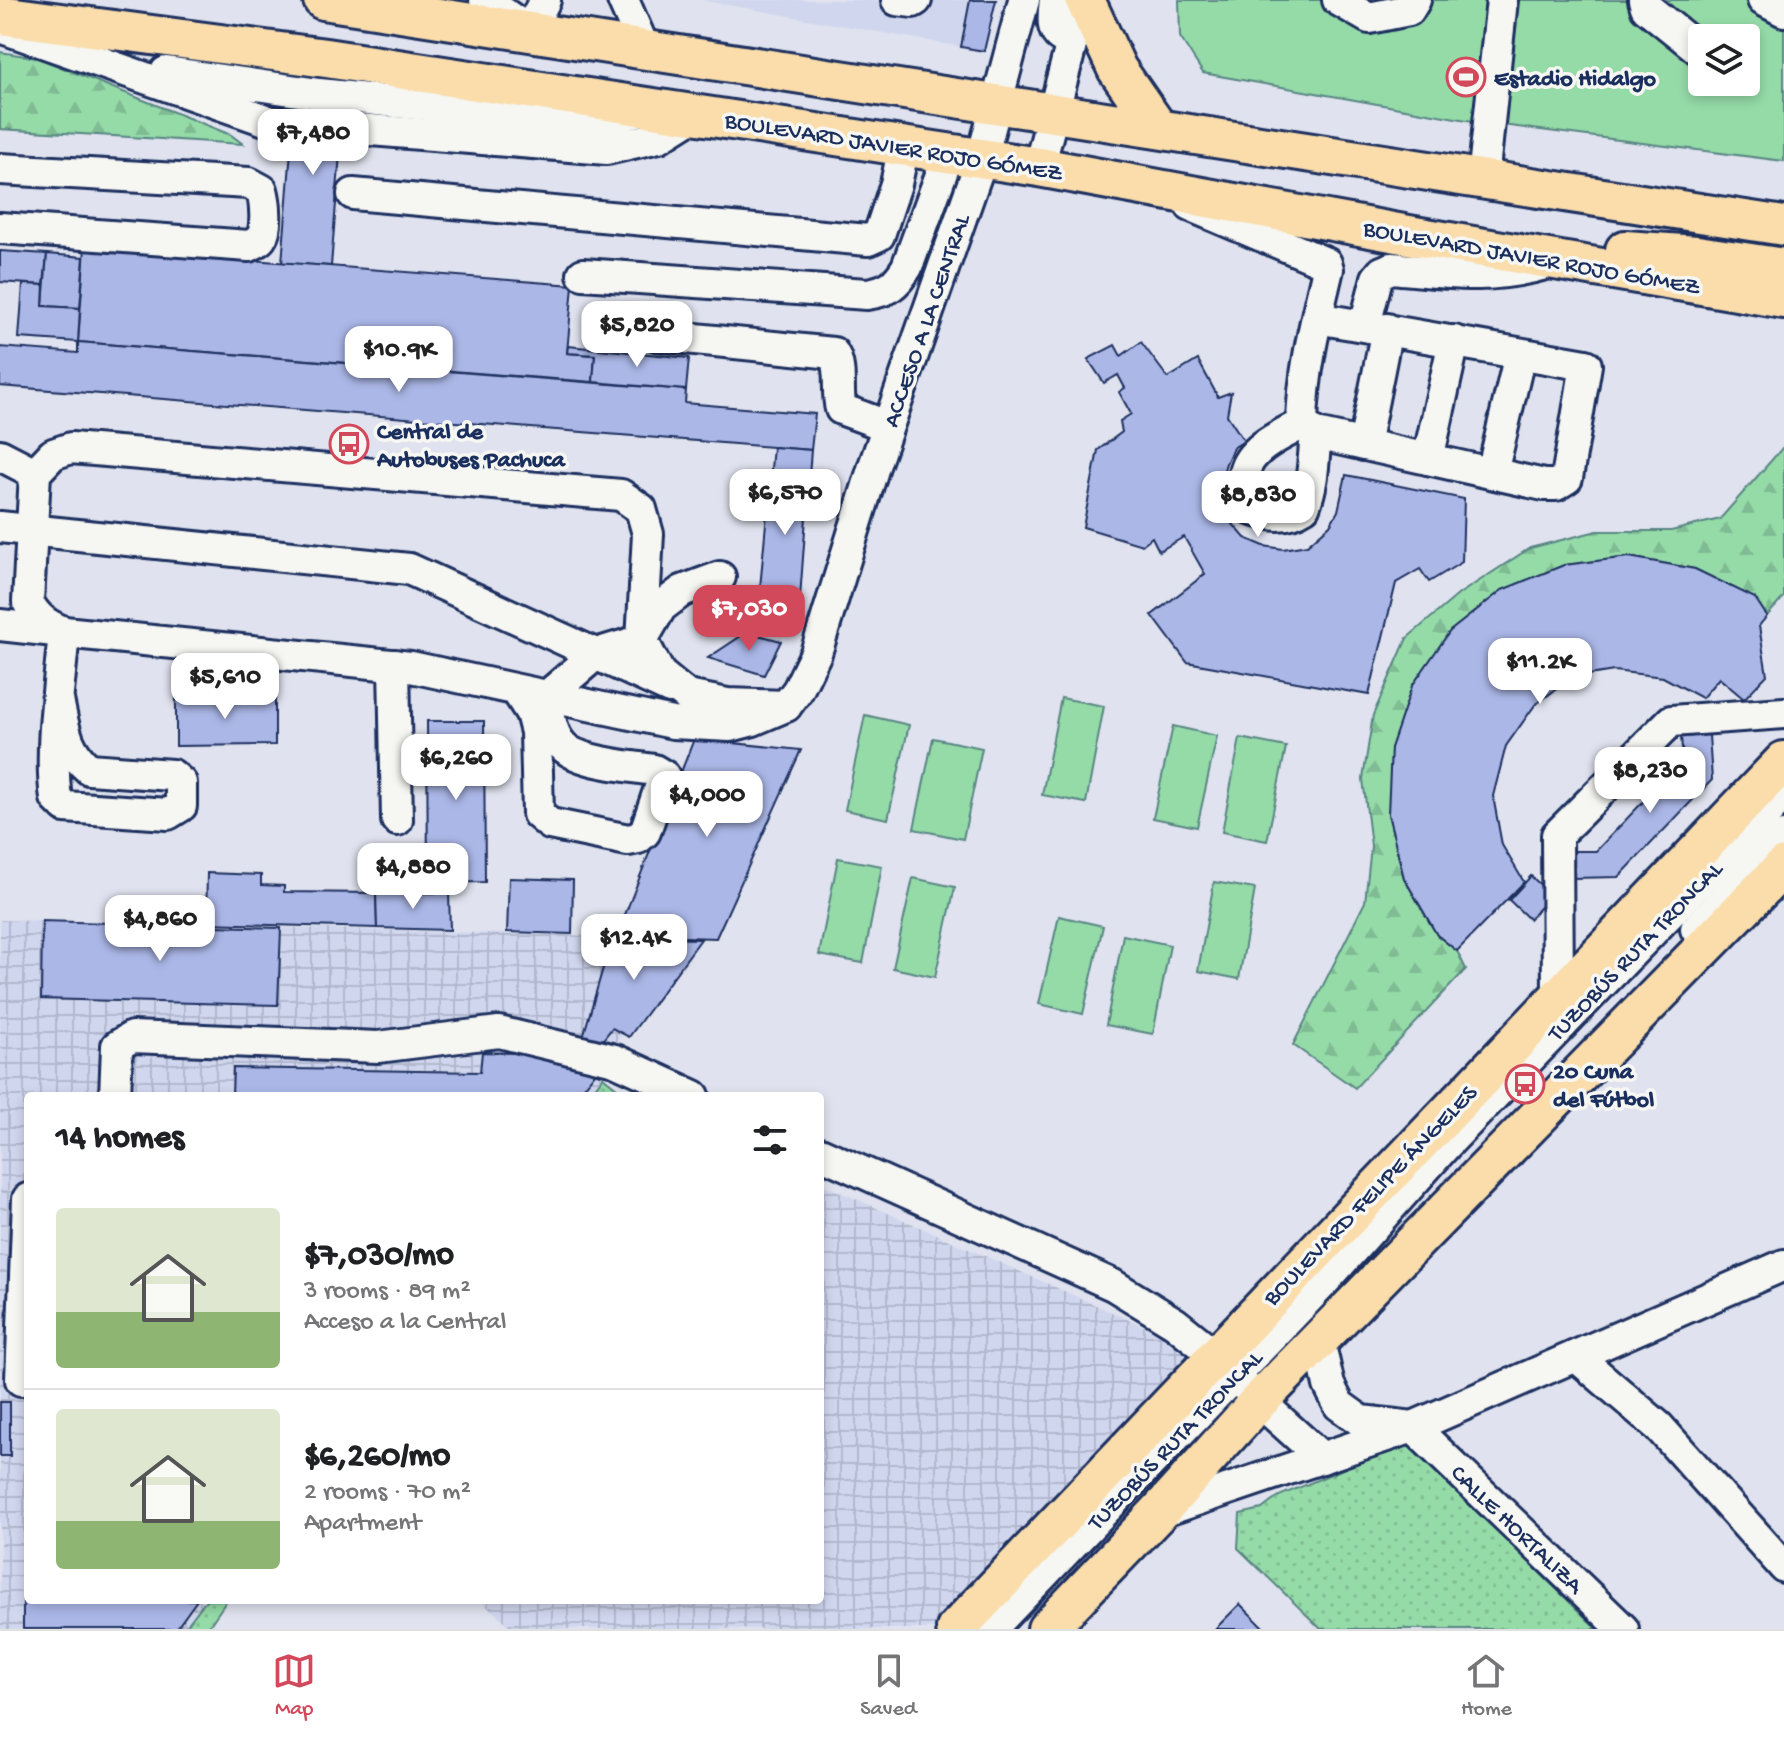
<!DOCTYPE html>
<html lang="en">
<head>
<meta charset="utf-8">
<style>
  body { margin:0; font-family:"Gochi Hand",sans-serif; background:#f2f2f2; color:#202124; height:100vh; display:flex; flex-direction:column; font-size:30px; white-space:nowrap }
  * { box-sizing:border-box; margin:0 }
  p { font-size:26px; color:#757577 }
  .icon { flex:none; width:44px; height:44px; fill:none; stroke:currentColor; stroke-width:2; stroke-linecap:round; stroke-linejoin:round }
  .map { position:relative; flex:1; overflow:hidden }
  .details { position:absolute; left:24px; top:1092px; width:800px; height:512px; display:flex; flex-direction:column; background:#fff; border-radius:8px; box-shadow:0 4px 12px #0003 }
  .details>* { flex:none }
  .controls { position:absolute; left:1688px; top:24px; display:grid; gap:16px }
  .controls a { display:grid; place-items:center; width:72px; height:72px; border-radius:8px; background:#fff; box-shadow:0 4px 12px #0003; font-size:40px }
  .price { position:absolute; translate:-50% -68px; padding:0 18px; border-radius:16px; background:#fff; color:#222; font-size:26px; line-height:52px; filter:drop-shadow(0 2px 4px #0008) }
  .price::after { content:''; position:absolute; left:50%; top:48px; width:24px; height:18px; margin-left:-12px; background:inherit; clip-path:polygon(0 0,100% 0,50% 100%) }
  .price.selected { background:#d1495b; color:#fff }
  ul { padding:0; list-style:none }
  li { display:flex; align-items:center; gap:24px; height:200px; padding:0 32px }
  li+li { border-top:2px solid #e0e0e0 }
  li span { display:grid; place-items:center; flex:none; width:224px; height:160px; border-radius:8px; color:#555 }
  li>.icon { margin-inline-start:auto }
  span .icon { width:96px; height:96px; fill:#fffc; stroke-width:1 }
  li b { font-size:34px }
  h2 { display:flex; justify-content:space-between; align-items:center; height:96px; padding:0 32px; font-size:34px }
  .menu { display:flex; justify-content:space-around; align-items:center; height:112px; border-top:2px solid #e0e0e0; background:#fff; font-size:22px; color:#757577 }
  .menu a { display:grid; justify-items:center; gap:4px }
  .menu .selected { color:#d1495b }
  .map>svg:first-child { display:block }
  .built { fill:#d0d6ed }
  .industrial { fill:url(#industrial-grid) }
  .grass { fill:url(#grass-dots); stroke:#588583; stroke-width:2 }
  .forest { fill:url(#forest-firs); stroke:#588583; stroke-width:2 }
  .park { fill:#95dba8; stroke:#588583; stroke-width:2; fill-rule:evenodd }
  .building { fill:#abb7e7; stroke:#1b2f5e; stroke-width:2 }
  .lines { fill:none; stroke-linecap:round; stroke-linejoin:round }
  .minor-casing { stroke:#1b2f5e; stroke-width:36 }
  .major-casing { stroke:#1b2f5e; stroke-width:44 }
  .minor { stroke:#f6f6f2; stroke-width:30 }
  .major { stroke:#faddab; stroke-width:38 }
  .labels { text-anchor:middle; stroke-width:7; stroke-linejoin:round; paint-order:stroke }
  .poi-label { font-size:24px; font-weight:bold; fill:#1b2f5e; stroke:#f6f6f2; text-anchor:start }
  .street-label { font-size:24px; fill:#1b2f5e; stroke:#f6f6f2 }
</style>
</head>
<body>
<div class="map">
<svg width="1784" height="1629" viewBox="0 0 1784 1629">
  <defs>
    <pattern id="industrial-grid" width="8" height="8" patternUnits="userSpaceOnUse" patternTransform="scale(2)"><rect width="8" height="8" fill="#d0d6ed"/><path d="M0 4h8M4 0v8" fill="none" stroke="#b2b8ce"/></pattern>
    <pattern id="grass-dots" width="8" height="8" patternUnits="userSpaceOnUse" patternTransform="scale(2)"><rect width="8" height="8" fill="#95dba8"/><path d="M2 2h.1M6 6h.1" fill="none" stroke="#80bc93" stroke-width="1.8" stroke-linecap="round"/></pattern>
    <pattern id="forest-firs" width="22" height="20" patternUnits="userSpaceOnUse" patternTransform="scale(2)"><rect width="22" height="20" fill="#95dba8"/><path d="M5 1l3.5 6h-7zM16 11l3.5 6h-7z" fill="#80bc93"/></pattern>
  </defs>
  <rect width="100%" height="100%" fill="#e0e3ef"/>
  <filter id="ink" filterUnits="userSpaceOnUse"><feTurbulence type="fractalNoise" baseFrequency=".0125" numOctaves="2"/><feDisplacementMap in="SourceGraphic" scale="16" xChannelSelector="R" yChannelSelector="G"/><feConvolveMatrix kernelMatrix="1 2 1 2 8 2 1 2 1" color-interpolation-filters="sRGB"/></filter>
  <g filter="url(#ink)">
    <polygon class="built" points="700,0 996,0 984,51"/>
    <g class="industrial">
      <polygon points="0,920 701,939 629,1037 622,1034 599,1067 603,1077 589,1096 28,1096 28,1600 206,1600 184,1629 0,1629"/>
      <polygon points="820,1183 1186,1345 1195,1359 946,1629 514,1629 479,1600 820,1600"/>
    </g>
    <g class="grass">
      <polygon points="603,1077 618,1089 613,1096 589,1096"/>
      <polygon points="1407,1442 1597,1629 1321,1629 1238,1548 1240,1514 1262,1509 1279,1496"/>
      <polygon points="206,1600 227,1600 207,1629 184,1629"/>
    </g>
    <g class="forest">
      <polygon points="0,52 38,58 231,135 243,144 0,129"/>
      <polygon points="1784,446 1784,597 1767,616 1754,598 1695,569 1629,557 1564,565 1502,590 1388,814 1404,878 1437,935 1457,951 1466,969 1355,1088 1293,1045 1365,902 1371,846 1363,779 1373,715 1407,638 1459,594 1530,548 1597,531 1671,531 1720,519"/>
    </g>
    <g class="park">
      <path d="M1179,0H1784V161L1478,122L1203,73L1180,37ZM1702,38H1746V82H1702Z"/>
      <polygon points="1061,698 1104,706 1086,803 1042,795"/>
      <polygon points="865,715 909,725 888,819 845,810"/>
      <polygon points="1173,726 1217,736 1197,827 1153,818"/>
      <polygon points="933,738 982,748 963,839 914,829"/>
      <polygon points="1240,738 1286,747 1267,841 1222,832"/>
      <polygon points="838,858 882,866 863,963 819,955"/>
      <polygon points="913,878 955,887 935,977 893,968"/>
      <polygon points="1214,882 1255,889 1239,979 1198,971"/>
      <polygon points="1059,916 1103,926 1083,1014 1039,1004"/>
      <polygon points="1123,935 1170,945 1153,1034 1106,1025"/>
    </g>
    <g class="building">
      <polygon points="970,0 996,0 984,51 961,47"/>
      <polygon points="296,87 345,91 331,266 282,263"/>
      <polygon points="85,247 573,285 567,353 595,355 593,382 78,342"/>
      <polygon points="0,251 47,254 44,285 0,282"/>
      <polygon points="47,254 84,257 80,308 43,306"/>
      <polygon points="23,284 44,285 43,306 80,308 78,342 19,338"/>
      <polygon points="78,342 686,390 685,403 815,414 811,450 0,386 0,347 78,353"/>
      <polygon points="1141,342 1168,378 1198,360 1218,397 1231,392 1227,415 1244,441 1233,448 1226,463 1222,477 1224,494 1233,524 1245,538 1264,546 1283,549 1307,545 1330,525 1338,511 1346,475 1464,499 1462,562 1429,582 1420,569 1396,583 1369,695 1187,662 1152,615 1205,574 1184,537 1159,551 1152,537 1142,545 1083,527 1098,450 1122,432 1120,421 1131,414 1119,392 1125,388 1118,375 1104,383 1088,359 1115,345 1121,356"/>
      <polygon points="568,346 689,358 686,390 593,382 595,355 567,353"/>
      <polygon points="773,447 811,450 798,625 757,621"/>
      <polygon points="1629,557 1695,569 1755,598 1767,616 1759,626 1767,675 1744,699 1719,678 1702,698 1663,677 1614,671 1571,678 1535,705 1506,746 1493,796 1502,845 1524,882 1457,951 1437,935 1404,878 1388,814 1391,748 1412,686 1450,631 1502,590 1564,565"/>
      <polygon points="747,632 781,641 764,675 708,658"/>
      <polygon points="176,696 275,696 275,745 176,746"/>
      <polygon points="427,721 484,721 485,882 428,883"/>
      <polygon points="1709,735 1712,780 1619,877 1572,878 1571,851 1596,851 1683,760 1681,737"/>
      <polygon points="694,739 801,750 716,938 617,935"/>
      <polygon points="207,873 261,875 261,885 284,886 284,892 376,893 377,928 206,923"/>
      <polygon points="1531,876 1551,895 1529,919 1509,900"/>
      <polygon points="509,878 573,880 572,934 507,932"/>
      <polygon points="376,893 449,893 450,930 377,928"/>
      <polygon points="42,921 281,928 278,1005 41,999"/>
      <polygon points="612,937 701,939 629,1037 612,1028 598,1046 583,1037"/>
      <polygon points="482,1052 541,1054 595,1073 577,1096 232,1096 233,1068 480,1072"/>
      <rect x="0" y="1402" width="10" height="54"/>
      <polygon points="23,1565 28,1565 28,1600 197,1600 176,1629 23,1629"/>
      <polygon points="1240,1604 1265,1629 1215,1629"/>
    </g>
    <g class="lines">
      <defs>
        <g id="minor">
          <polyline points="485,0 529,31 545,0"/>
          <polyline points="623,0 644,48"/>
          <polyline points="897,0 913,2 916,0"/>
          <path d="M1055,0C1053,18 1049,38 1072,40"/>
          <polyline points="1338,0 1369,18 1409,10 1415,0"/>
          <polyline points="1644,0 1646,7 1702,52"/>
          <polyline points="1763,0 1784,11"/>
          <polyline points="0,27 271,122 607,149 659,137 697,113"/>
          <polyline points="166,72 319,94 598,123 648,108"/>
          <polyline points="1039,167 1083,0"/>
          <path d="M0,169L249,183L262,190C265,201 268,228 261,238C258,242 253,244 249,246L0,228"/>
          <polyline points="1483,179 1502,0"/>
          <polyline points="353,194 868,240 879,235 896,184 904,146"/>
          <path d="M1191,206L1326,263L1328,269C1316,320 1303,371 1302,424L1316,434L1544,485H1556L1567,478L1586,365L1317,318"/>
          <path d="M583,274L867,294C888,291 896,285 907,267L949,153"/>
          <path d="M1365,325L1377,278L1382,272L1392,268C1453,274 1493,280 1553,262"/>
          <path d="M656,335L833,353C843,369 836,390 841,409L887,426"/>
          <path d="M1302,424C1283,434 1249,448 1244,473C1242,485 1249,499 1253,510C1272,516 1287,518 1304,507C1314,482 1313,460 1316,434"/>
          <polyline points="1364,445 1387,329"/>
          <path d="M71,448L621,495L641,509L648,534L642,640L660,674L687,696L727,704L786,706L753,720L730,726L673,723L411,667L64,632C46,625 37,618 28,602L35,473L53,454Z"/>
          <polyline points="0,455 35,473"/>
          <polyline points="1428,459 1454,341"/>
          <polyline points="1492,473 1520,354"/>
          <polyline points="0,527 409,569 670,688"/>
          <path d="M0,625L64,632C60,682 49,750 56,798L65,807L168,814L181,806V783L172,775L89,769C66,750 64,728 58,700"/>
          <polyline points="394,665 397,820"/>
          <path d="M517,691L531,713L536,732L538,814L550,824L628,840L638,838L645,832L664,776L654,770C631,766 577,763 562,745C551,733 549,713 546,697L596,654L642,640L661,607L682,591L720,577"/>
          <polyline points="786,706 798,690 816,653 874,466 982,158 1024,0"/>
          <polyline points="1696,929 1784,836"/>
          <polyline points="1558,997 1557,835 1671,721 1784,713"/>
          <polyline points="115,1096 117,1046 132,1037 378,1047 499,1032 615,1060 694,1096"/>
          <polyline points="820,1153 1113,1285 1175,1323 1215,1355 1259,1401 1322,1458"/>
          <polyline points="1319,1341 1329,1385 1339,1405 1361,1421 1413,1427 1623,1629"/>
          <polyline points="1576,1356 1659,1427 1784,1567"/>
          <polyline points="21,1380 28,1199"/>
          <polyline points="1158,1513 1413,1427 1784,1265"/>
          <polyline points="991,1629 1323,1283 1447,1144 1784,795"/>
        </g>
        <g id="major">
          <polyline points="323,0 1784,226"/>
          <polyline points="1085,0 1117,69 1158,128"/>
          <polyline points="0,15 326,58 1039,167 1414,236 1784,299"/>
          <polyline points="1625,250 1697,255 1784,268"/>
          <polyline points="956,1629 1784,761"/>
          <polyline points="1047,1629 1158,1513 1259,1401 1784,866"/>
        </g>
      </defs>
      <use href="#minor" class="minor-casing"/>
      <use href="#major" class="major-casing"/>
      <use href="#minor" class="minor"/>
      <use href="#major" class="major"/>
    </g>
  </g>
  <defs>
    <symbol id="stadium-ring" viewBox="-11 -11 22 22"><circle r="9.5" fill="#f6f6f2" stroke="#d1495b" stroke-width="1.5"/><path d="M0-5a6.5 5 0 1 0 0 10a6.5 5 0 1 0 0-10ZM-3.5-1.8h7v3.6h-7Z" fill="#d1495b"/></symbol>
    <symbol id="bus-ring" viewBox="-11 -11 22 22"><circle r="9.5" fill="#f6f6f2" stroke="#d1495b" stroke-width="1.5"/><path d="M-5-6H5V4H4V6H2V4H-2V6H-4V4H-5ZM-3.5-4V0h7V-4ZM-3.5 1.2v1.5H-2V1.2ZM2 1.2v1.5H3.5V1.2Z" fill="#d1495b"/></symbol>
  </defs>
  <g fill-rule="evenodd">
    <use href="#stadium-ring" x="1444" y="55" width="44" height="44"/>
    <use href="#bus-ring" x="327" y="422" width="44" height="44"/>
    <use href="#bus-ring" x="1503" y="1062" width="44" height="44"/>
  </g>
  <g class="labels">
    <g class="poi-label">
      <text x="1494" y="85">Estadio Hidalgo</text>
      <text x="377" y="438">Central de<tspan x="377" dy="28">Autobuses Pachuca</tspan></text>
      <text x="1553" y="1078">20 Cuna<tspan x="1553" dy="28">del Fútbol</tspan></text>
    </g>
    <g class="street-label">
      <text transform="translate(894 145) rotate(9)" y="8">BOULEVARD JAVIER ROJO GÓMEZ</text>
      <text transform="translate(1532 256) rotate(10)" y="8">BOULEVARD JAVIER ROJO GÓMEZ</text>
      <text transform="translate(925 320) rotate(-71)" y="8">ACCESO A LA CENTRAL</text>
      <text transform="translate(1634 950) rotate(-46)" y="8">TUZOBÚS RUTA TRONCAL</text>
      <text transform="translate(1369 1194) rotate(-46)" y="8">BOULEVARD FELIPE ÁNGELES</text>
      <text transform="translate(1174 1439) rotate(-46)" y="8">TUZOBÚS RUTA TRONCAL</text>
      <text transform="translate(1518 1528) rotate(44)" y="8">CALLE HORTALIZA</text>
    </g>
  </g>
</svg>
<div class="controls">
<a><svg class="icon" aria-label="layers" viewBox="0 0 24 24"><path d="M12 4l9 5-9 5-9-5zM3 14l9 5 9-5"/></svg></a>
</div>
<b class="price" style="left:313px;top:177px">$7,480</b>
<b class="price" style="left:637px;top:369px">$5,820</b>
<b class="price" style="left:399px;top:394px">$10.9K</b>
<b class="price" style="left:785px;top:537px">$6,570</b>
<b class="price" style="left:1258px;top:539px">$8,830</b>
<b class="price selected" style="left:749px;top:653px">$7,030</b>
<b class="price" style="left:1540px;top:706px">$11.2K</b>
<b class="price" style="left:225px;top:721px">$5,610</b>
<b class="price" style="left:456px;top:802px">$6,260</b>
<b class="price" style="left:1650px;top:815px">$8,230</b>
<b class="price" style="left:707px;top:839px">$4,000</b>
<b class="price" style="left:413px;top:911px">$4,880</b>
<b class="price" style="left:160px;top:963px">$4,860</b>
<b class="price" style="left:634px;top:982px">$12.4K</b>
<section class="details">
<h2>14 homes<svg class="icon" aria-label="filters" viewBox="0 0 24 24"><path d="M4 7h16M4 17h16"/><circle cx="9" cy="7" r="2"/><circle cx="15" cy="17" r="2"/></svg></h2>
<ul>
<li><span style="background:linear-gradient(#dfe7d0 65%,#8fb573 0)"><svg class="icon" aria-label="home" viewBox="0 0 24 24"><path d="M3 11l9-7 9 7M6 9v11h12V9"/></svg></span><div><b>$7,030/mo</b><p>3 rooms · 89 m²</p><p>Acceso a la Central</p></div></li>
<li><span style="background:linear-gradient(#dfe7d0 70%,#8fb573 0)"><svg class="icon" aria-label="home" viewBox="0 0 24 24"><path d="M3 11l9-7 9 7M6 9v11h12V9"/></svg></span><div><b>$6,260/mo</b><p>2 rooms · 70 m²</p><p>Apartment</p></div></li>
</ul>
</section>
</div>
<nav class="menu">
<a class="selected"><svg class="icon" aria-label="map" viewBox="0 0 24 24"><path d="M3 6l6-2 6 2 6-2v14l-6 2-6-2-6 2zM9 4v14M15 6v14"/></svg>Map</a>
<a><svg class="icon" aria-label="saved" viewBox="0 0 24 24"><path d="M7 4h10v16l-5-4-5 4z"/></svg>Saved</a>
<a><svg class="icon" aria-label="home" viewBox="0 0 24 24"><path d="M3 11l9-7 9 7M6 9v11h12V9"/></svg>Home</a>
</nav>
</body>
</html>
